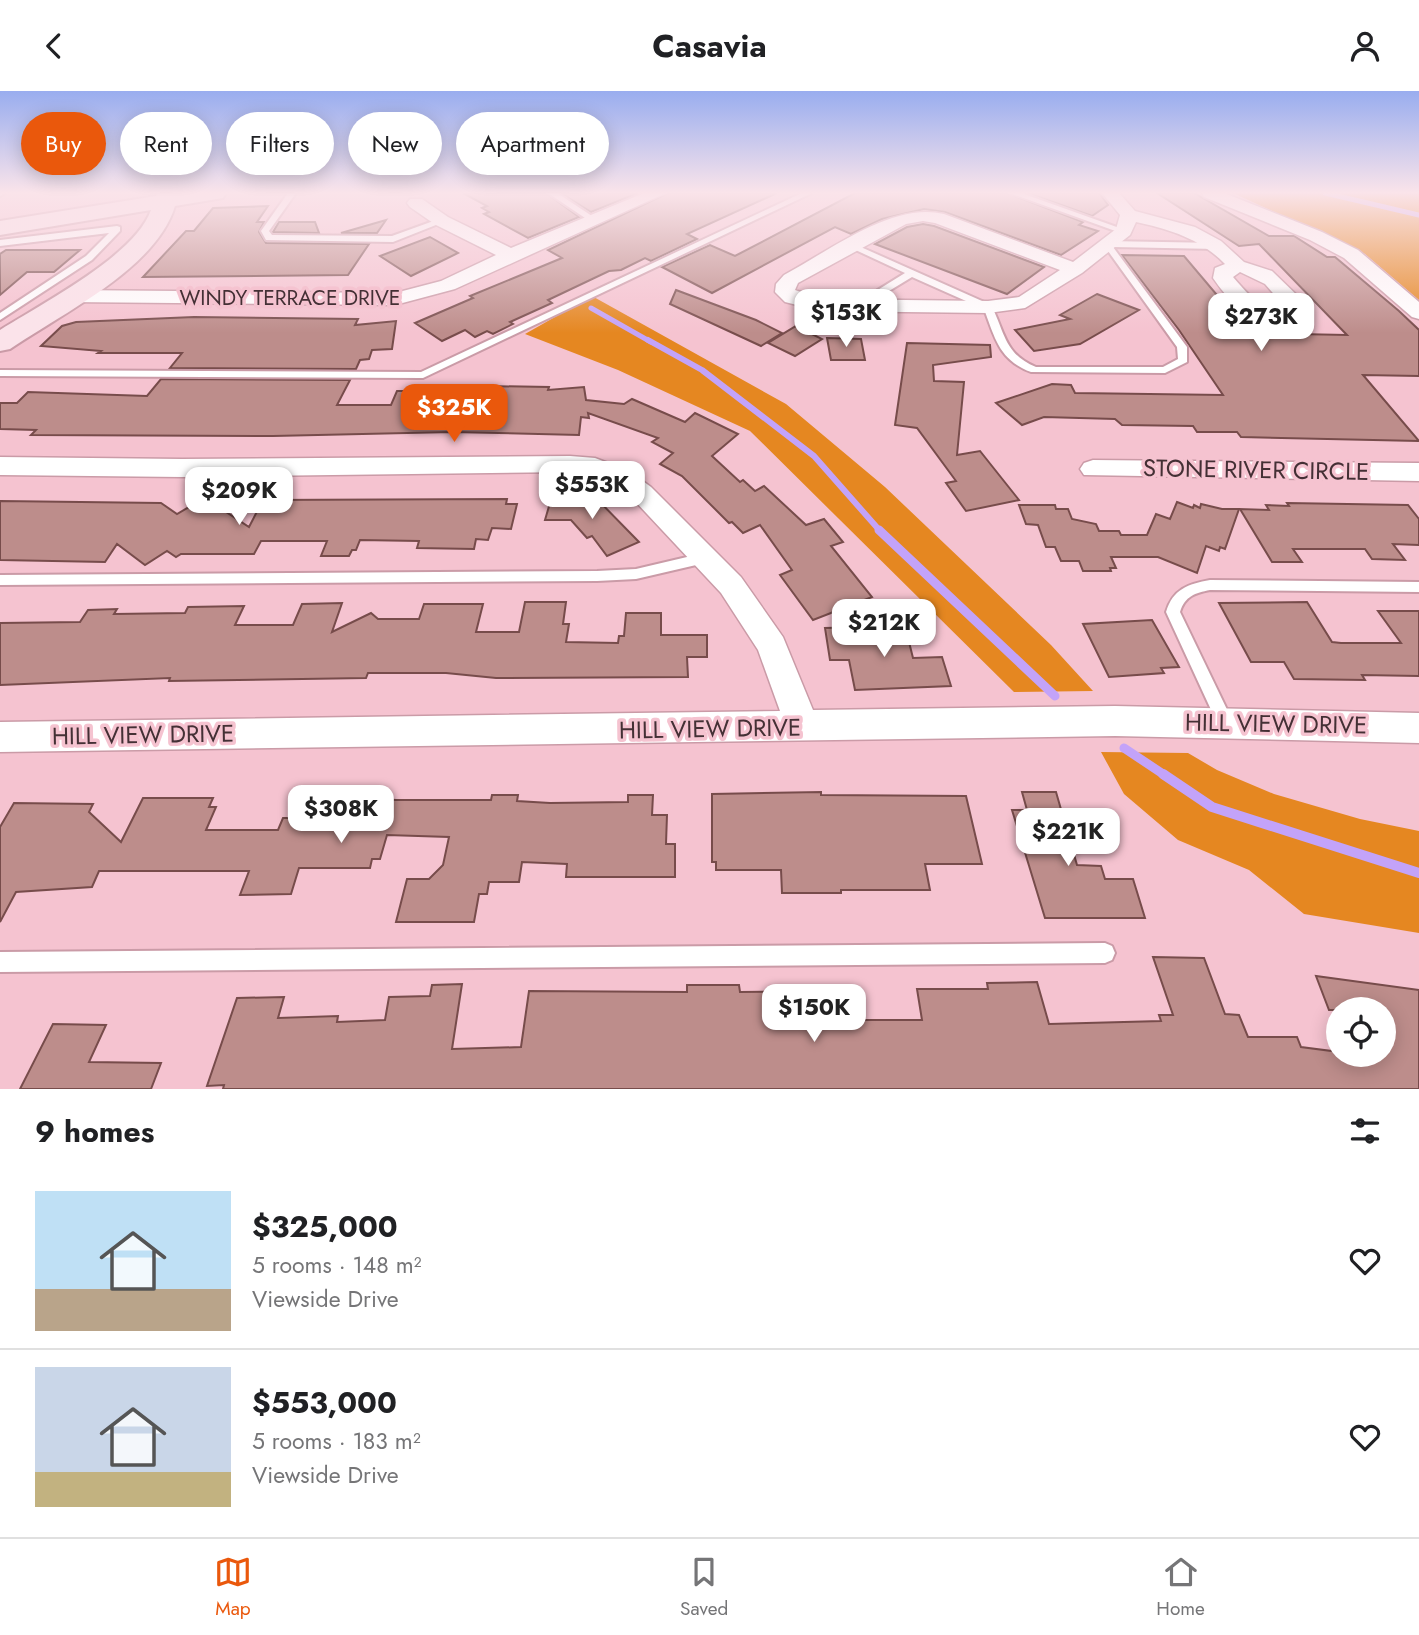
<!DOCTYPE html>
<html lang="en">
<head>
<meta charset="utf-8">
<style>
  body { margin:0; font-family:Jost,sans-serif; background:#f2f2f2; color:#202124; height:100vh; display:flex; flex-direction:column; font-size:26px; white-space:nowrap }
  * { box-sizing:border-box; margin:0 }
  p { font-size:23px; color:#757577 }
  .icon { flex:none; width:38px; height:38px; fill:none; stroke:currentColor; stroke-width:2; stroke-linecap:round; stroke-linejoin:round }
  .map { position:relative; height:998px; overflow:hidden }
  .side { display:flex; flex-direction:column; background:#fff; flex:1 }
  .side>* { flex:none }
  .guide { position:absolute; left:21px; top:21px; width:700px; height:63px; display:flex; gap:14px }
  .controls { position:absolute; left:1326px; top:906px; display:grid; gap:14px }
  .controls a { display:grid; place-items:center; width:70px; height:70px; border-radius:50%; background:#fff; box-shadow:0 4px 18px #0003; font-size:35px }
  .price { position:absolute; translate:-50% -60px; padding:0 16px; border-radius:14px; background:#fff; color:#222; font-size:23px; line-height:46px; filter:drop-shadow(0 2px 4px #0008) }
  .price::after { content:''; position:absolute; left:50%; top:42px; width:21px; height:16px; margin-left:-10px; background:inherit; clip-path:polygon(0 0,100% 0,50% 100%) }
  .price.current { background:#ea580c; color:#fff }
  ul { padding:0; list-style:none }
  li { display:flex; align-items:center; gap:21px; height:175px; padding:0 35px }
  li+li { border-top:2px solid #e0e0e0 }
  li span { display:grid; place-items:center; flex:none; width:196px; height:140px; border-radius:0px; color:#555 }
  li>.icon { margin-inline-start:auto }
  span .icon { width:84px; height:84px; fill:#fffc; stroke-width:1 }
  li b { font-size:30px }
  h2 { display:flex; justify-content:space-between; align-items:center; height:84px; padding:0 35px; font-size:30px }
  .chip { padding:0 24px; border-radius:32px; background:#fff; box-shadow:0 4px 18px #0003; font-size:24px; line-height:63px }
  .chip.current { background:#ea580c; color:#fff }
  header { display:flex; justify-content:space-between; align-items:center; height:91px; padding:0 35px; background:#fff; font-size:32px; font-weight:700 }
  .dock { display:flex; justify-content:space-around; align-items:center; height:98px; border-top:2px solid #e0e0e0; background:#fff; font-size:19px; color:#757577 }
  .dock a { display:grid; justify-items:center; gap:4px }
  .dock .current { color:#ea580c }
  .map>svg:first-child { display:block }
  .forest { fill:#e58721 }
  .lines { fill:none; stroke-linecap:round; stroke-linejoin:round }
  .stream-far3 { stroke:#c3a3f9; stroke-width:5 }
  .stream-far2 { stroke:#c3a3f9; stroke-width:6 }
  .stream-far1 { stroke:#c3a3f9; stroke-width:9 }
  .stream { stroke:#c3a3f9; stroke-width:10 }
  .building { fill:#bd8d8b; stroke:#774c4b; stroke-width:2 }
  .lane-casing { stroke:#ca9ba7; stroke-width:4 }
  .street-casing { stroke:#ca9ba7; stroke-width:3 }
  .secondary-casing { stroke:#ca9ba7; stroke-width:4 }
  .lane { fill:#fff; fill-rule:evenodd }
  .street { fill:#fff; fill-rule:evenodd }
  .secondary { fill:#fbe3ea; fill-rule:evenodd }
  .labels { text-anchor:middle; stroke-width:7; stroke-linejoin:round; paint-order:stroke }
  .far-street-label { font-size:21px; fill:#443035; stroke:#f5c3d0 }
  .street-label { font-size:24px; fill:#443035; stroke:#f5c3d0 }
</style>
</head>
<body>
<header><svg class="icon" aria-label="back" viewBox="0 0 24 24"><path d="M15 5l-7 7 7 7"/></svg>Casavia<svg class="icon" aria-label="person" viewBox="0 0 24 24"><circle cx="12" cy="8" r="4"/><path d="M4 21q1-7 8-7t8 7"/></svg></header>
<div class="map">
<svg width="1419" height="998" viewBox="0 0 1419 998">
  <rect width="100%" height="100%" fill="#f5c3d0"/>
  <g class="forest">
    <polygon points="1233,102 1419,102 1419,209 1365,163"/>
    <polygon points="592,205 786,313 885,396 1051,554 1093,600 1014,601 750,340 618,279 525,243"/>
    <polygon points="1101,661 1188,662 1217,679 1274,703 1360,728 1419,740 1419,842 1304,823 1249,779 1178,749 1124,703"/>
  </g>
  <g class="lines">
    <g class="stream-far3">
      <polyline points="1325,102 1419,124"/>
      <polyline points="591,217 651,251"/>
    </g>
    <polyline class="stream-far2" points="648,249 702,279 814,365 881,441"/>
    <g class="stream-far1">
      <polyline points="879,439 1055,605"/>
      <polyline points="1124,657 1166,685"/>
    </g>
    <polyline class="stream" points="1163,683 1212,716 1419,782"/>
  </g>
  <g class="building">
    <polygon points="463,102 546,102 579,126 528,147 484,123 489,121 482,117 487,115"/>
    <polygon points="561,102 638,102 591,121"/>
    <polygon points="668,102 777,102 687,143 697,148 651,170 645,167 621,179 609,180 548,209 552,212 510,231 513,233 493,243 487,240 475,246 465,239 442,250 415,232 473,207 470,205 562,167 548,159"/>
    <polygon points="855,102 1007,102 1083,131 1079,134 1098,140 1061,164 945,121 924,118 882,128 851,143 835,136 712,202 662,176 710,154 735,165"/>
    <polygon points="1028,102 1099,102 1108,114 1092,125"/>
    <polygon points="1157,102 1194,102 1269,145 1294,145 1327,166 1335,166 1399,220 1419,239 1419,285 1363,284 1419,350 1241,346 1237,341 1197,341 1193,335 1122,334 1115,328 1044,326 1022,334 996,312 1052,293 1071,294 1075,302 1223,304 1179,239 1122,164 1184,165 1249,242 1347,244 1259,153 1239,155"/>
    <polygon points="268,115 257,131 264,131 259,141 266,152 369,153 348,184 143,186 186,140 194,140 213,117"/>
    <polygon points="386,129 377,142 341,142"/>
    <polygon points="279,131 315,131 319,142 273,141"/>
    <polygon points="923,133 934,135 1044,176 1007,203 875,153 907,136"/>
    <polygon points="430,146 458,162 411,185 380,165"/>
    <polygon points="6,159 80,159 54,181 27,181 0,204 0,163"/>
    <polygon points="676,199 756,229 782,242 761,255 670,213"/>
    <polygon points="1097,203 1139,219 1080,253 1034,260 1015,239 1070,228 1060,224"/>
    <polygon points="194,226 358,228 355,234 396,230 392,258 372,259 369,268 360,269 356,278 170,277 182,262 98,262 101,260 41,255 62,235 76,231"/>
    <polygon points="796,235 822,248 795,265 768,252"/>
    <polygon points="827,247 861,248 865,269 831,269"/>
    <polygon points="907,252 990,254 991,266 933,274 934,290 964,291 957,364 980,360 1019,409 966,420 946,392 956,390 917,337 895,334"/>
    <polygon points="161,288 350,289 337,314 391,314 397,300 430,300 427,306 480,306 484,295 549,296 548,299 584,296 586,309 624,313 632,308 685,331 695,322 738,343 712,365 740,391 743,389 755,400 764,395 806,434 824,428 843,451 831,455 872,506 813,529 780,484 792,479 760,434 743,442 732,431 729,432 682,385 660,373 673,362 652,351 658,347 588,322 589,327 581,326 579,344 452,341 273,345 31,344 36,339 0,338 0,312 17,312 28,301 147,305"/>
    <polygon points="593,404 639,451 607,465 592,445 587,447 571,429 545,429 552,405"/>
    <polygon points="507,408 506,413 517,413 511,438 492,437 488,449 476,448 474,458 417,457 419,450 360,449 356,459 352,459 349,465 321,465 327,450 261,450 254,463 181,463 176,466 167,460 145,474 117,453 105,471 0,469 0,410 161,412 177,423 189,416 196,421 211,411 249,436 263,409"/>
    <polygon points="1177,411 1193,417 1194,414 1200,417 1201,413 1222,418 1239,418 1225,458 1220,456 1219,460 1206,455 1197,482 1158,466 1111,466 1116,477 1110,477 1111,480 1083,480 1079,470 1061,470 1055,456 1046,456 1038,434 1026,433 1019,414 1055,414 1056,418 1068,418 1072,428 1096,433 1099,440 1119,440 1121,444 1147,444 1156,423 1170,428"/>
    <polygon points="1287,412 1408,414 1419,428 1419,454 1393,453 1405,469 1372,468 1365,458 1293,458 1302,471 1272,471 1240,418 1269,419 1266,414 1289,415"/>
    <polygon points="525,511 566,511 563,533 569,533 566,551 618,552 619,545 624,545 626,522 661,522 661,544 707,544 707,566 687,566 688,586 496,587 446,582 368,582 366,587 169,590 170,587 0,594 0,532 80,531 88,519 117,518 114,523 185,522 188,516 244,515 235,534 293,534 302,513 342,512 332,541 371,522 378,528 419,528 424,513 483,513 476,541 519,541"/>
    <polygon points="1307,511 1332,551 1341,552 1401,552 1378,520 1419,520 1419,585 1362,584 1365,589 1294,588 1284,571 1251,571 1219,512"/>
    <polygon points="1152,529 1179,576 1161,577 1164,582 1109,586 1083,533"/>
    <polygon points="905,535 913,567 942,566 951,595 855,599 849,569 830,569 825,537"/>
    <polygon points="821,701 821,704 966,705 982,773 925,773 930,799 841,799 841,802 782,802 781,779 716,779 716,771 712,771 712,703"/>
    <polygon points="1022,701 1056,701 1077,774 1101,775 1105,788 1133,788 1145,827 1045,827 1012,719 1027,719"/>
    <polygon points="370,704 369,707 396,709 491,709 492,704 518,704 517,710 550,712 628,711 628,704 653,704 652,724 667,724 666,753 675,753 675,786 566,786 567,773 522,771 519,791 489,791 487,803 479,803 474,831 396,831 407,788 429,788 443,774 449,746 387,744 380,768 372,768 370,777 299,777 291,803 240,804 249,780 99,780 92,796 16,801 0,831 0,736 14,712 93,713 89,721 121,751 143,707 213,707 209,716 216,716 206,739 278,739 283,727 315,727 322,707"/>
    <polygon points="1153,866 1204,867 1225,923 1239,924 1248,946 1297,946 1301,956 1339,961 1339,964 1384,964 1384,919 1329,919 1316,885 1419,899 1419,998 223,998 224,994 207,995 237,907 284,906 278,927 338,925 337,931 385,929 389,906 430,905 432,894 462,893 452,958 521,956 529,900 687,901 687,894 739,894 740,901 824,900 827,929 922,929 917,898 988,898 987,892 1037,891 1049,933 1161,930 1159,924 1173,924"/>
    <polygon points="53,933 106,934 89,971 161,972 151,998 20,998"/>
  </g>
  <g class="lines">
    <defs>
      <g id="lane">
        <polygon points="0,102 5,102 0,105"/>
        <polygon points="288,102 296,102 269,140 272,144 392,145 439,128 446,130 393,151 266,149 261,140"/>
        <polygon points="548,102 557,102 598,129 591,131"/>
        <polygon points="802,102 812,102 423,287 0,285 0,279 421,281"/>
        <polygon points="1010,102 1021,102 1128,140 1121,142"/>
        <polygon points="117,135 120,136 120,140 92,169 0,229 0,222 86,165 109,142 0,155 0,149"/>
        <path d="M1107,150L1218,152L1222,155L1218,158L1113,156L1187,256V271L1165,282L1031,281C999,269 995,247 984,218L912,186L884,203L887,215L879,217L876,200L905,182L847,155L854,153L991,214C1005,241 1004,263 1036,276H1163L1178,268L1177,256L1103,153Z"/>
        <polygon points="704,462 709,463 711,467 709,471 636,488 597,490 0,494 0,484 597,480 636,478"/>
        <path d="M1210,489L1419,491V501L1210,499C1195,502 1185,505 1180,521L1233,631L1231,636L1225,638L1219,636L1166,521C1173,498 1188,493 1210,489Z"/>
        <polygon points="1105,852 1112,855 1115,862 1112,869 1105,872 0,881 0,861"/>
      </g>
      <g id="street">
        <polygon points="644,102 666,102 455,198 395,214 68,211 58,205 68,199 395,202 441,190 496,164 436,134 410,116 407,112 410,108 422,108 448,126 511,157"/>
        <path d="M1102,102H1119L1135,120L1195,136L1221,150L1244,171L1272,180L1305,212L1309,222C1305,228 1298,230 1290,231C1257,239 1230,212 1213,187L1215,177L1225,173C1201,148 1169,138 1136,131L1130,144L1082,182L1025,217L988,222L821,220L785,211L775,201L776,193L784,184C829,160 893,110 944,123L1073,171L1116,138L1120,124ZM923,130L935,132L1060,179L1019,206L988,210L821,208L795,199L798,192L906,133ZM1240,181L1265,193L1288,219C1264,224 1247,202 1233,186Z"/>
        <polygon points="1202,102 1224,102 1322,141 1358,159 1419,211 1419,228 1412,226 1344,167 1310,149 1204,106"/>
        <polygon points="570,365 595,367 629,380 651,396 741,486 783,546 813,619 1115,615 1419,622 1419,652 1115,645 0,661 0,631 780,620 758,559 721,502 633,408 611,392 591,384 570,381 182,386 0,384 0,366 182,368"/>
        <polygon points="1093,369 1419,372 1419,390 1084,384 1080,378 1084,372"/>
      </g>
      <path id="secondary" d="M157,102H226L223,107L175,115C156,178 61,223 10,258L0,260V239C41,213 135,165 151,119L0,144V130L156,105Z"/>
    </defs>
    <use href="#lane" class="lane-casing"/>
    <use href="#street" class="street-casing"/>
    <use href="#secondary" class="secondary-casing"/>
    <use href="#lane" class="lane"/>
    <use href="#street" class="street"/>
    <use href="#secondary" class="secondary"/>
  </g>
  <linearGradient id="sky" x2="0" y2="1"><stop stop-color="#99adef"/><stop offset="0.42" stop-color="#fae4ea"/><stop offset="1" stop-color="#fae4ea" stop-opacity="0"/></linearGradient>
  <rect width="1419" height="242" fill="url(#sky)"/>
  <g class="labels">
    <g class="far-street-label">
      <text x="290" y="214">WINDY TERRACE DRIVE</text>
    </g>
    <g class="street-label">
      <text transform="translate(1256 379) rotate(1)" y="8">STONE RIVER CIRCLE</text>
      <text transform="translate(1276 633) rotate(1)" y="8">HILL VIEW DRIVE</text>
      <text transform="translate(710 638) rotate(-1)" y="8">HILL VIEW DRIVE</text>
      <text transform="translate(143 644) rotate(-1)" y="8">HILL VIEW DRIVE</text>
    </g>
  </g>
</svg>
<div class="controls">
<a><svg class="icon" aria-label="locate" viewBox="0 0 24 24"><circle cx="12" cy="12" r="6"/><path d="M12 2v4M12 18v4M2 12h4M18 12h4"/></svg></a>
</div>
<b class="price" style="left:846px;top:258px">$153K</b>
<b class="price" style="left:1261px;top:262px">$273K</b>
<b class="price current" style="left:454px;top:353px">$325K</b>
<b class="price" style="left:592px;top:430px">$553K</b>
<b class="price" style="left:239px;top:436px">$209K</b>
<b class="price" style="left:884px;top:568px">$212K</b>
<b class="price" style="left:341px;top:754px">$308K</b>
<b class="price" style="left:1068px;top:777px">$221K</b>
<b class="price" style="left:814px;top:953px">$150K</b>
<div class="guide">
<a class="chip current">Buy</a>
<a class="chip">Rent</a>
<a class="chip">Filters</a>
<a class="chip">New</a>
<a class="chip">Apartment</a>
</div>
</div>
<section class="side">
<h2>9 homes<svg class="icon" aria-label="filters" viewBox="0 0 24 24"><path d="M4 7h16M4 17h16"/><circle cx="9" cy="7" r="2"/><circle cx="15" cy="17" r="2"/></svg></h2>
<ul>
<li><span style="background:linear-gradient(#bfe0f5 70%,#b9a48a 0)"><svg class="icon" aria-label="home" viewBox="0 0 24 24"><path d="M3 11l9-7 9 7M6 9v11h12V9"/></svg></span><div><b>$325,000</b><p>5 rooms · 148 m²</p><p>Viewside Drive</p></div><svg class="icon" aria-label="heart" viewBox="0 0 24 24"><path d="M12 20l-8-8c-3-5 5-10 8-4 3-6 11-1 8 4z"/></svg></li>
<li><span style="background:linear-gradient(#c9d6e8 75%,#c2b280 0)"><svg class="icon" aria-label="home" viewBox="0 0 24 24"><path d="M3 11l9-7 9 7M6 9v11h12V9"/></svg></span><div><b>$553,000</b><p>5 rooms · 183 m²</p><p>Viewside Drive</p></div><svg class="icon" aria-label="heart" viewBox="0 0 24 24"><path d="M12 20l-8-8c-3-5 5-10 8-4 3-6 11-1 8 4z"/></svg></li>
</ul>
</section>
<nav class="dock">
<a class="current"><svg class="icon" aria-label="map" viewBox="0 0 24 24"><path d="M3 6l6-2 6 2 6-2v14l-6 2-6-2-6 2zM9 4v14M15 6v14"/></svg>Map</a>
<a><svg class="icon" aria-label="saved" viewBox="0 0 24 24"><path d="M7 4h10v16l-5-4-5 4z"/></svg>Saved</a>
<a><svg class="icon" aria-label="home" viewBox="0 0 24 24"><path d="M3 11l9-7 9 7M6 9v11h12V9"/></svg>Home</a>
</nav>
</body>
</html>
